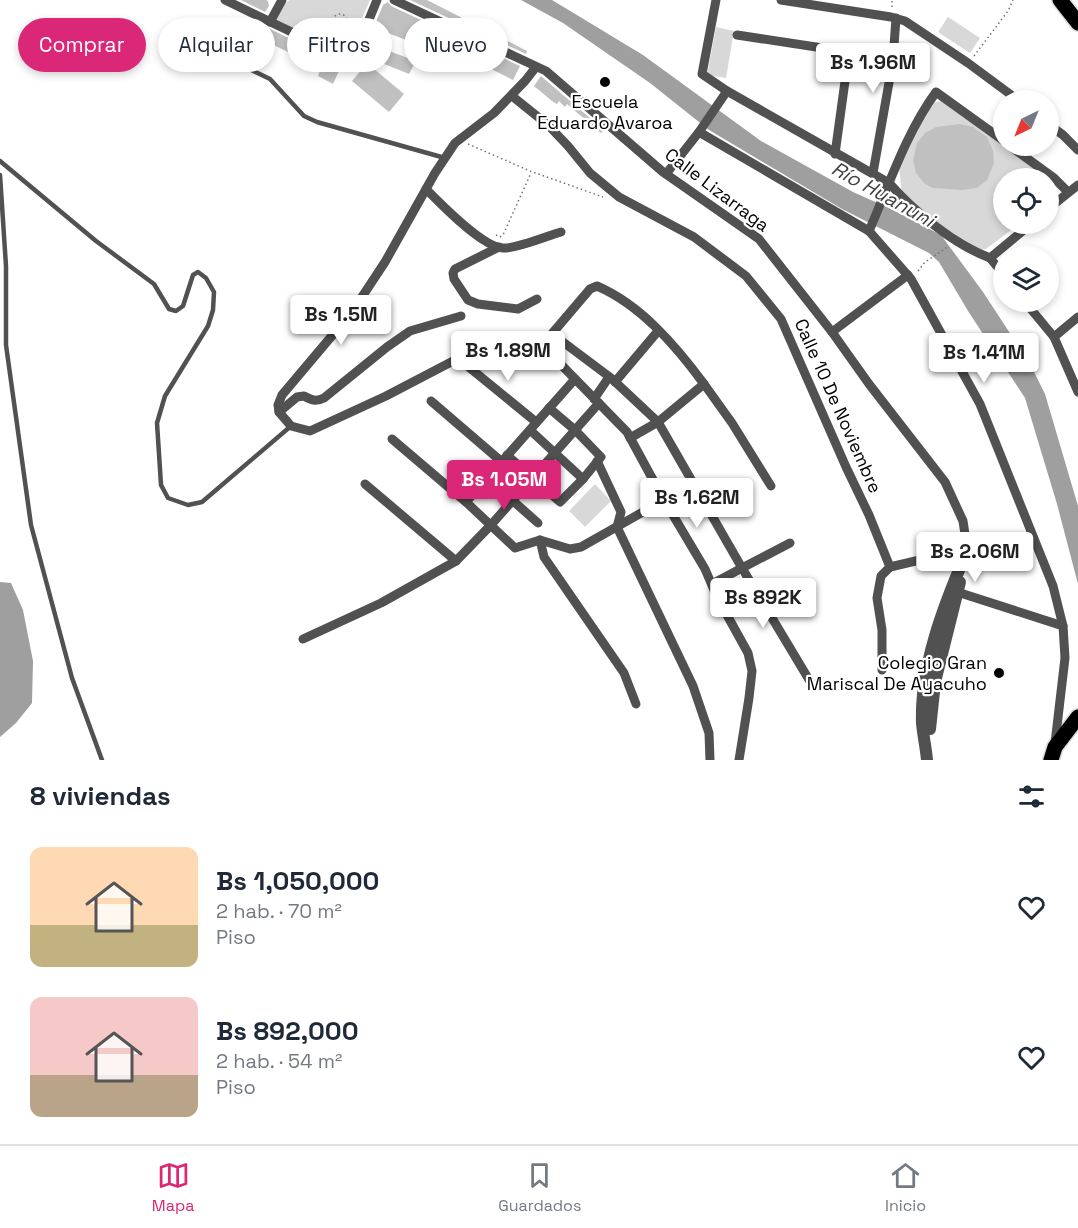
<!DOCTYPE html>
<html lang="es">
<head>
<meta charset="utf-8">
<style>
  body { margin:0; font-family:"Space Grotesk",sans-serif; background:#f6f6f7; color:#1f2937; height:100vh; display:flex; flex-direction:column; font-size:22px; white-space:nowrap }
  * { box-sizing:border-box; margin:0 }
  p { font-size:20px; color:#747a83 }
  .icon { flex:none; width:33px; height:33px; fill:none; stroke:currentColor; stroke-width:2; stroke-linecap:round; stroke-linejoin:round }
  .map { position:relative; height:760px; overflow:hidden }
  .sheet { display:flex; flex-direction:column; background:#fff; flex:1 }
  .sheet>* { flex:none }
  .hud { position:absolute; left:18px; top:18px; width:600px; height:54px; display:flex; gap:12px }
  .needle { width:39px; rotate:223deg }
  .fabs { position:absolute; left:993px; top:90px; display:grid; gap:12px }
  .fabs a { display:grid; place-items:center; width:66px; height:66px; border-radius:50%; background:#fff; box-shadow:0 3px 9px #0003; font-size:30px }
  .price { position:absolute; translate:-50% -51px; padding:0 14px; border-radius:6px; background:#fff; color:#222; font-size:20px; line-height:39px; filter:drop-shadow(0 2px 3px #0008) }
  .price::after { content:''; position:absolute; left:50%; top:36px; width:18px; height:14px; margin-left:-9px; background:inherit; clip-path:polygon(0 0,100% 0,50% 100%) }
  .price.active { background:#db2777; color:#fff }
  ul { padding:0; list-style:none }
  li { display:flex; align-items:center; gap:18px; height:150px; padding:0 30px }
  li span { display:grid; place-items:center; flex:none; width:168px; height:120px; border-radius:12px; color:#555 }
  li>.icon { margin-inline-start:auto }
  span .icon { width:72px; height:72px; fill:#fffc; stroke-width:1 }
  li b { font-size:26px }
  h2 { display:flex; justify-content:space-between; align-items:center; height:72px; padding:0 30px; font-size:26px }
  .tag { padding:0 21px; border-radius:27px; background:#fff; box-shadow:0 3px 9px #0003; font-size:21px; line-height:54px }
  .tag.active { background:#db2777; color:#fff }
  .dock { display:flex; justify-content:space-around; align-items:center; height:84px; border-top:2px solid #e0e1e3; background:#fff; font-size:16px; color:#747a83 }
  .dock a { display:grid; justify-items:center; gap:3px }
  .dock .active { color:#db2777 }
  .map>svg:first-child { display:block }
  .green { fill:#d8d8d8 }
  .water { fill:#9f9f9f }
  .building { fill:#c0c0c0 }
  .lines { fill:none; stroke-linecap:round; stroke-linejoin:round }
  .primary-casing { stroke:#dbdbdb; stroke-width:18 }
  .path { stroke:#737373; stroke-width:1.5; stroke-dasharray:1.5 3; stroke-linecap:butt }
  .service { stroke:#515151; stroke-width:4.5 }
  .minor { stroke:#515151; stroke-width:9 }
  .tertiary { stroke:#515151; stroke-width:12 }
  .primary { stroke:#000; stroke-width:15 }
  .poi-dot { fill:#000; stroke:#fff; stroke-width:2 }
  .labels { text-anchor:middle; stroke-width:4.5; stroke-linejoin:round; paint-order:stroke }
  .poi-label { font-size:18px; fill:#000; stroke:#fff }
  .street-label { font-size:18px; fill:#000; stroke:#fff }
  .water-label { font-size:20px; font-style:italic; fill:#404040; stroke:#fff }
</style>
</head>
<body>
<div class="map">
<svg width="1078" height="760" viewBox="0 0 1078 760">
  <rect width="100%" height="100%" fill="#fff"/>
  <g class="green">
    <polygon points="290,0 370,0 346,55 276,20 285,3"/>
    <polygon points="948,17 980,38 970,53 938,32"/>
    <polygon points="716,27 734,31 726,78 707,75"/>
    <polygon points="941,101 1047,178 1004,178 1004,224 1019,224 986,249 975,250 902,196 899,166 931,103"/>
    <polygon points="595,484 611,501 585,527 569,511"/>
  </g>
  <g class="water">
    <polygon points="521,0 552,0 643,55 761,141 853,192 889,208 941,235 983,292 1030,364 1045,394 1078,506 1078,584 1057,504 1025,398 968,311 939,262 929,253 842,209 709,130 650,83 563,23"/>
    <polygon points="0,582 11,583 23,610 33,661 32,703 16,723 0,737"/>
  </g>
  <g class="building">
    <polygon points="241,0 266,0 268,1 269,6 265,12"/>
    <polygon points="410,0 427,0 527,51 526,54"/>
    <polygon points="388,2 391,6 520,66 513,80 411,28 406,40 388,33 381,48 416,61 409,74 362,55 383,5"/>
    <polygon points="262,25 342,64 333,84 318,76 321,68 257,37"/>
    <polygon points="367,63 404,94 389,112 352,81"/>
    <polygon points="541,76 542,77 604,130 601,133 567,104 565,107 559,101 557,104 552,101 534,86"/>
    <polygon points="960,124 973,127 987,137 993,151 994,163 987,180 977,188 962,190 933,188 925,184 916,173 913,160 917,143 925,133 936,127"/>
  </g>
  <g class="lines">
    <defs>
      <g id="primary">
        <polyline points="1060,0 1078,23"/>
        <polyline points="1051,760 1055,747 1078,717"/>
      </g>
    </defs>
    <use href="#primary" class="primary-casing"/>
    <g class="path">
      <polyline points="892,7 892,0"/>
      <circle cx="340" cy="21" r="7"/>
      <polyline points="974,56 1008,11 1013,0"/>
      <polyline points="468,144 530,171 603,197"/>
      <polyline points="496,235 500,237 503,235 531,173"/>
      <polyline points="918,271 925,262 949,246"/>
    </g>
    <g class="service">
      <polyline points="260,17 235,62 270,79 304,116 317,122 445,158"/>
      <polyline points="0,161 96,241 154,284 169,309 176,311 183,306 193,275 198,272 206,278 214,292 213,310 208,326 165,396 157,423 161,485 168,498 188,505 202,502 291,426"/>
      <polyline points="0,175 6,266 6,345 31,525 72,678 102,760"/>
    </g>
    <g class="minor">
      <polyline points="225,0 352,61 377,0"/>
      <polyline points="394,0 546,71 663,172 759,239 832,332 869,384 945,482 963,521 966,541 965,556 941,555 890,567"/>
      <path d="M716,0L702,74L727,91L889,183C915,212 953,244 990,258"/>
      <polyline points="781,0 891,17 905,21 968,63 1018,100"/>
      <polyline points="270,22 282,0"/>
      <polyline points="737,35 849,52 835,154"/>
      <polyline points="536,67 525,81 494,113 455,143 435,173 385,262 352,312 282,395 278,405 279,412 291,426 310,431 386,396 455,360 550,336 559,339 611,378 658,422 742,568 790,543"/>
      <polyline points="727,91 699,132 869,231 911,279 980,404 1053,586 1063,626 1065,658 1055,743"/>
      <polyline points="512,96 548,125 568,146 590,173 619,197 694,237 746,276 781,319 846,467 869,515 890,567 881,576 877,598 882,630 882,670"/>
      <polyline points="1048,124 1063,135 1078,150"/>
      <polyline points="1010,146 1054,178 1068,192"/>
      <polyline points="873,173 893,60 896,18"/>
      <polyline points="666,174 699,132"/>
      <path d="M426,189C441,204 482,247 503,248C516,249 547,236 561,232"/>
      <polyline points="1048,209 1078,185"/>
      <path d="M869,231C889,185 906,133 936,92L1004,141"/>
      <polyline points="499,247 455,269 453,273 454,279 468,300 478,304 518,309 537,299"/>
      <polyline points="1004,275 990,258 1031,224"/>
      <polyline points="1025,302 1054,337 1078,392"/>
      <polyline points="832,332 908,275"/>
      <path d="M550,336L590,289L597,286C641,305 676,346 704,384"/>
      <polyline points="1054,337 1078,317"/>
      <polyline points="537,340 627,432 664,500 705,569 717,597 748,653 752,671 749,698 739,760"/>
      <polyline points="460,358 465,364 536,422"/>
      <polyline points="575,379 466,502 515,548 540,540 570,549 581,547 664,500"/>
      <polyline points="615,382 658,331"/>
      <polyline points="594,399 609,377"/>
      <polyline points="431,401 502,462"/>
      <path d="M279,412L297,397L304,396C311,400 316,402 324,398L387,347L410,331L461,316"/>
      <polyline points="530,430 583,479"/>
      <polyline points="630,438 658,422 704,384 732,423 771,486"/>
      <polyline points="392,439 466,502"/>
      <polyline points="507,455 560,502 583,479 601,457 575,430 549,408"/>
      <polyline points="597,461 621,512 617,527 693,686 709,733 710,760"/>
      <polyline points="487,478 538,523"/>
      <polyline points="365,484 456,561"/>
      <polyline points="540,540 544,557 624,673 636,704"/>
      <polyline points="712,584 742,568 811,683"/>
      <polyline points="951,590 1063,626"/>
      <polyline points="303,639 381,603 456,561 490,526 599,403"/>
    </g>
    <g class="tertiary">
      <polyline points="930,729 935,682 960,582"/>
      <path d="M927,760C926,748 923,735 922,723C920,667 943,607 965,556"/>
    </g>
    <use href="#primary" class="primary"/>
  </g>
  <g class="poi-dot">
    <circle cx="605" cy="82" r="6"/>
    <circle cx="999" cy="673" r="6"/>
  </g>
  <g class="labels">
    <g class="poi-label">
      <text x="605" y="108">Escuela<tspan x="605" dy="21">Eduardo Avaroa</tspan></text>
      <text x="987" y="669" text-anchor="end">Colegio Gran<tspan x="987" dy="21">Mariscal De Ayacuho</tspan></text>
    </g>
    <g class="street-label">
      <text transform="translate(717 190) rotate(37)" y="6">Calle Lizarraga</text>
      <text transform="translate(838 406) rotate(66)" y="6">Calle 10 De Noviembre</text>
    </g>
    <g class="water-label">
      <text transform="translate(883 194) rotate(29)" y="7">Río Huanuni</text>
    </g>
  </g>
</svg>
<div class="fabs">
<a><svg class="needle" viewBox="-14 -14 28 28"><path d="M0-13l5 13h-10z" fill="#e53935"/><path d="M0 13l5-13h-10z" fill="#747a83"/></svg></a>
<a><svg class="icon" aria-label="locate" viewBox="0 0 24 24"><circle cx="12" cy="12" r="6"/><path d="M12 2v4M12 18v4M2 12h4M18 12h4"/></svg></a>
<a><svg class="icon" aria-label="layers" viewBox="0 0 24 24"><path d="M12 4l9 5-9 5-9-5zM3 14l9 5 9-5"/></svg></a>
</div>
<b class="price" style="left:873px;top:94px">Bs 1.96M</b>
<b class="price" style="left:341px;top:346px">Bs 1.5M</b>
<b class="price" style="left:508px;top:382px">Bs 1.89M</b>
<b class="price" style="left:984px;top:384px">Bs 1.41M</b>
<b class="price active" style="left:504px;top:511px">Bs 1.05M</b>
<b class="price" style="left:697px;top:529px">Bs 1.62M</b>
<b class="price" style="left:975px;top:583px">Bs 2.06M</b>
<b class="price" style="left:763px;top:629px">Bs 892K</b>
<div class="hud">
<a class="tag active">Comprar</a>
<a class="tag">Alquilar</a>
<a class="tag">Filtros</a>
<a class="tag">Nuevo</a>
</div>
</div>
<section class="sheet">
<h2>8 viviendas<svg class="icon" aria-label="filters" viewBox="0 0 24 24"><path d="M4 7h16M4 17h16"/><circle cx="9" cy="7" r="2"/><circle cx="15" cy="17" r="2"/></svg></h2>
<ul>
<li><span style="background:linear-gradient(#ffd9b3 65%,#c2b280 0)"><svg class="icon" aria-label="home" viewBox="0 0 24 24"><path d="M3 11l9-7 9 7M6 9v11h12V9"/></svg></span><div><b>Bs 1,050,000</b><p>2 hab. · 70 m²</p><p>Piso</p></div><svg class="icon" aria-label="heart" viewBox="0 0 24 24"><path d="M12 20l-8-8c-3-5 5-10 8-4 3-6 11-1 8 4z"/></svg></li>
<li><span style="background:linear-gradient(#f6c9c9 65%,#b9a48a 0)"><svg class="icon" aria-label="home" viewBox="0 0 24 24"><path d="M3 11l9-7 9 7M6 9v11h12V9"/></svg></span><div><b>Bs 892,000</b><p>2 hab. · 54 m²</p><p>Piso</p></div><svg class="icon" aria-label="heart" viewBox="0 0 24 24"><path d="M12 20l-8-8c-3-5 5-10 8-4 3-6 11-1 8 4z"/></svg></li>
</ul>
</section>
<nav class="dock">
<a class="active"><svg class="icon" aria-label="map" viewBox="0 0 24 24"><path d="M3 6l6-2 6 2 6-2v14l-6 2-6-2-6 2zM9 4v14M15 6v14"/></svg>Mapa</a>
<a><svg class="icon" aria-label="saved" viewBox="0 0 24 24"><path d="M7 4h10v16l-5-4-5 4z"/></svg>Guardados</a>
<a><svg class="icon" aria-label="home" viewBox="0 0 24 24"><path d="M3 11l9-7 9 7M6 9v11h12V9"/></svg>Inicio</a>
</nav>
</body>
</html>
